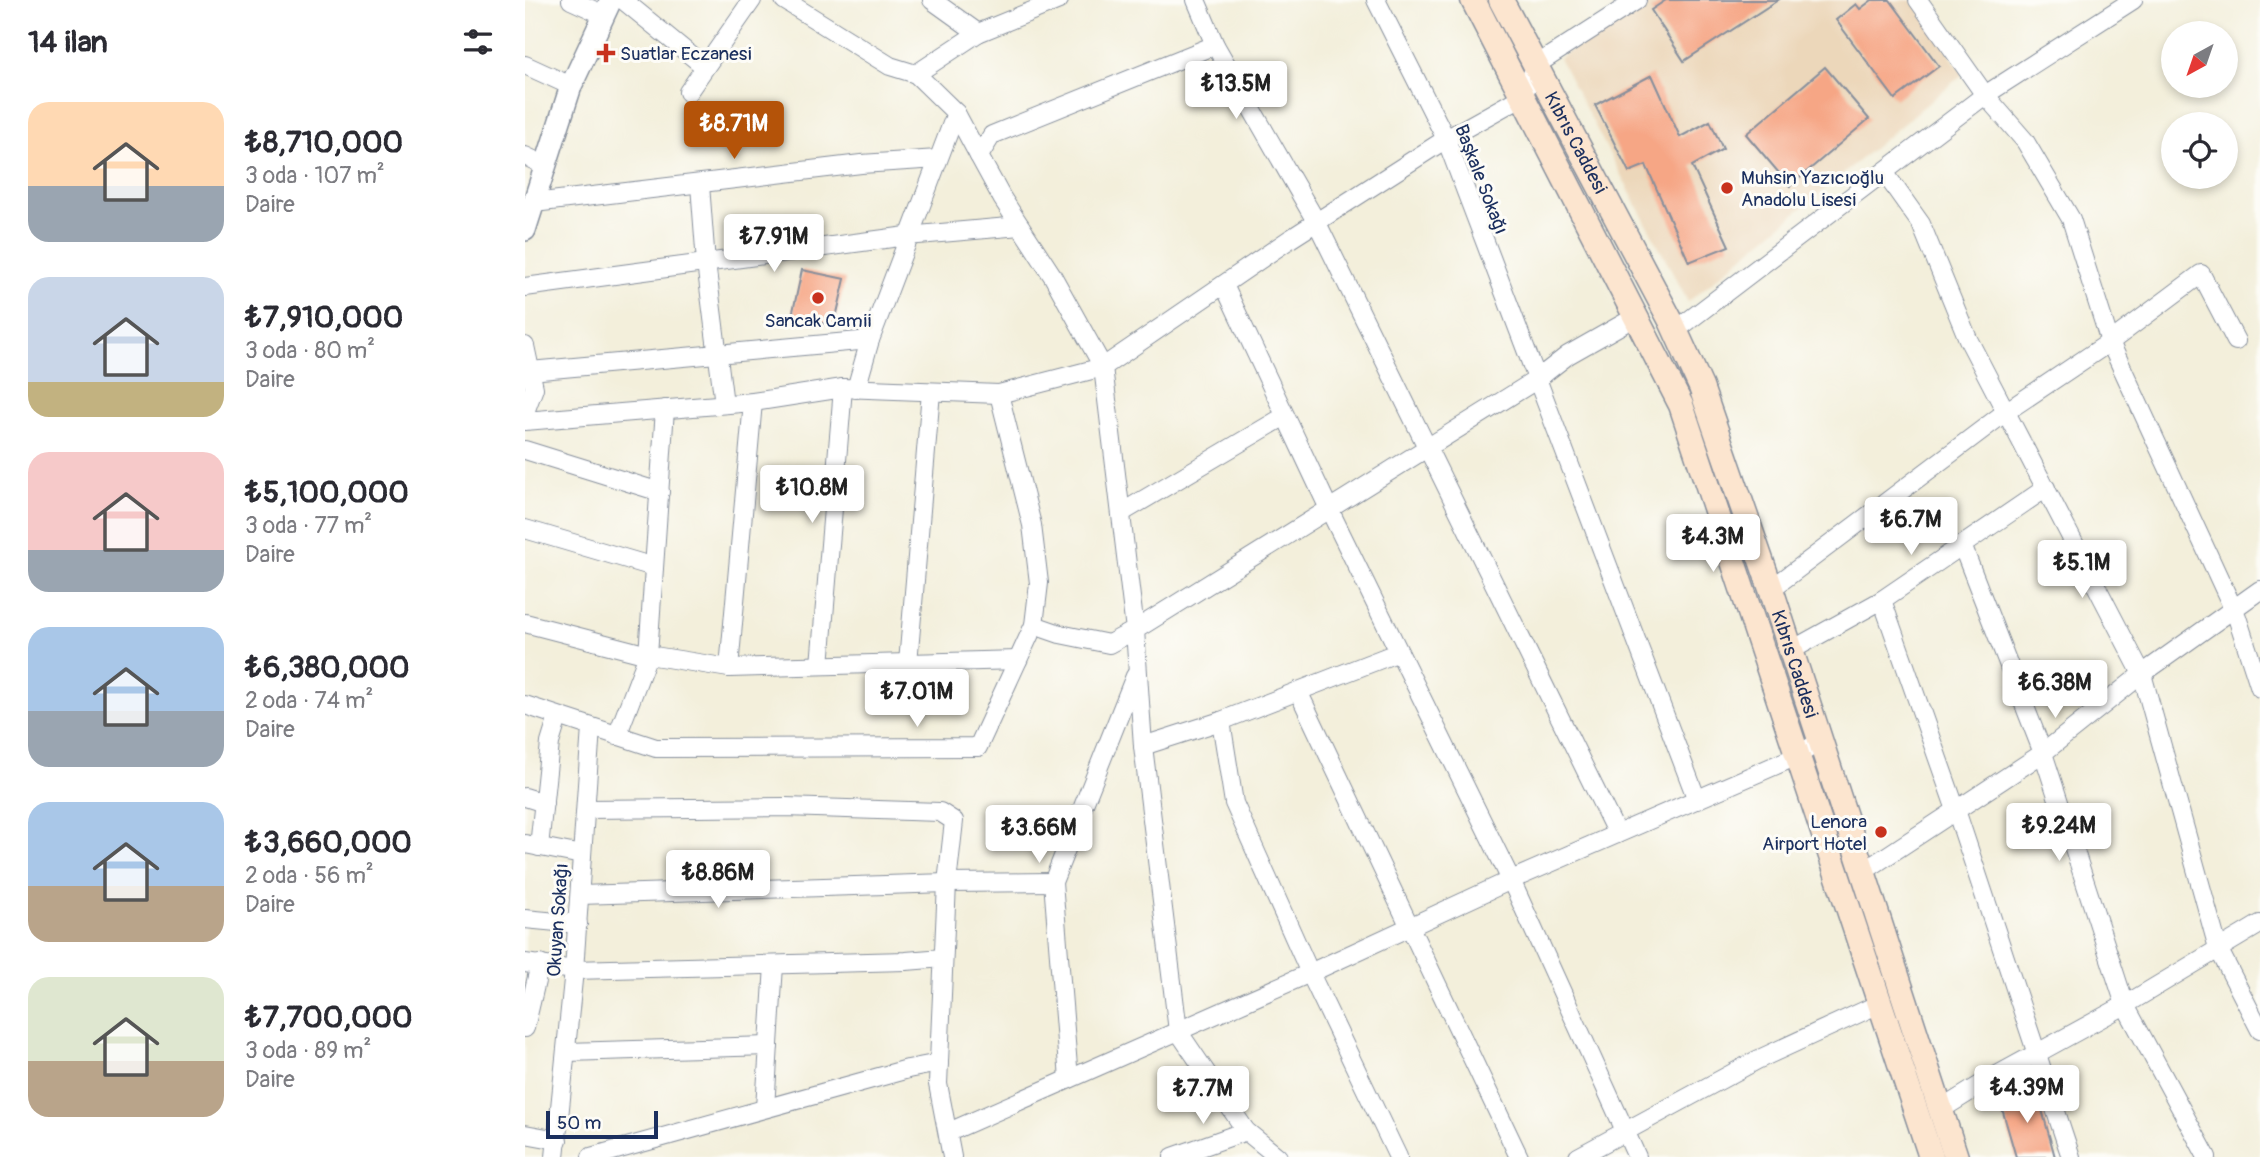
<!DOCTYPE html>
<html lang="tr">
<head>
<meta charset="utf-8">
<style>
  body { margin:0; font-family:Pangolin,sans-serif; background:#f2f2f3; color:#2b2b33; height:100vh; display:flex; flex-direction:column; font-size:26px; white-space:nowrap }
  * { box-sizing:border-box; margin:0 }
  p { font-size:23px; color:#7c7c81 }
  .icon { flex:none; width:38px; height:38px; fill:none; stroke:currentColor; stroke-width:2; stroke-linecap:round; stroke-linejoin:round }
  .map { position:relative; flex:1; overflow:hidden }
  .side { display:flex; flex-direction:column; background:#fff; width:525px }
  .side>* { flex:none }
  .needle { width:46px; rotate:220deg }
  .controls { position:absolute; left:1636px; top:21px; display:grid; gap:14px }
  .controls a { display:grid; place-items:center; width:77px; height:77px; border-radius:50%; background:#fff; box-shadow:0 4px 10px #0003; font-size:35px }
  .scale { position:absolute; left:21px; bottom:18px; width:112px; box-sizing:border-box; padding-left:7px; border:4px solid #1b2f5e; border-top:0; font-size:19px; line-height:24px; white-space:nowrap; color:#1b2f5e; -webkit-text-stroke:5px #fdfcf7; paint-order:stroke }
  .price { position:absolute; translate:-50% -60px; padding:0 16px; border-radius:7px; background:#fff; color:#222; font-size:23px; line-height:46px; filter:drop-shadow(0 2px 4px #0008) }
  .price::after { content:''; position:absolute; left:50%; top:42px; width:21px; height:16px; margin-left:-10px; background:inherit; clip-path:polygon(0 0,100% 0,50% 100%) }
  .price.on { background:#b45309; color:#fff }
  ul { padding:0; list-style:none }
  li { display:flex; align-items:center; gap:21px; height:175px; padding:0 28px }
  li span { display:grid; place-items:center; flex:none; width:196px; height:140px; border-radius:21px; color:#555 }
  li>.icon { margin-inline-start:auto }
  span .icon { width:84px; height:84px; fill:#fffc; stroke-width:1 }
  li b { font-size:30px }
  h2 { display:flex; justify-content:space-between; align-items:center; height:84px; padding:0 28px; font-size:30px }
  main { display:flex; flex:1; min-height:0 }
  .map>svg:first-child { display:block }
  .built { fill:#ecd7ba }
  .building { fill:#f6a685 }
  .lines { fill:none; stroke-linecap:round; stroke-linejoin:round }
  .minor-casing { stroke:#878f9c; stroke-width:20 }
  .tertiary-casing { stroke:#878f9c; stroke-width:24 }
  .secondary-casing { stroke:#878f9c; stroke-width:27 }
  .minor { stroke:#fff; stroke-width:18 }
  .tertiary { stroke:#fff; stroke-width:21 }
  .secondary { stroke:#fce5cf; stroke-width:24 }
  .poi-dot { fill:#c8321e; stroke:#fdfcf7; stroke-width:2.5 }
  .labels { text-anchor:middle; stroke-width:6; stroke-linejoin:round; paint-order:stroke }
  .poi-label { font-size:19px; fill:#1b2f5e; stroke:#fdfcf7; text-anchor:start }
  .street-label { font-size:19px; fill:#1b2f5e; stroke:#fdfcf7 }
</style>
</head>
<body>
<main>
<section class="side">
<h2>14 ilan<svg class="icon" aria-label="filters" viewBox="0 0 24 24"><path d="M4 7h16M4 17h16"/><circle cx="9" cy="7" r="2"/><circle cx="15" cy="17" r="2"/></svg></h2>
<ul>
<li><span style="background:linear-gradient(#ffd9b3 60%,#9aa5b1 0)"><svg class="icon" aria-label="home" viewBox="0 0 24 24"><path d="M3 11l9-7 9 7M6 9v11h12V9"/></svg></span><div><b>₺8,710,000</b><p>3 oda · 107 m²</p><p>Daire</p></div></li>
<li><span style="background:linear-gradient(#c9d6e8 75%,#c2b280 0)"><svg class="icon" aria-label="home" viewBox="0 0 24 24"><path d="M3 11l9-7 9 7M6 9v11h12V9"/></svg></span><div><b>₺7,910,000</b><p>3 oda · 80 m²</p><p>Daire</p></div></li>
<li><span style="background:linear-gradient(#f6c9c9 70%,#9aa5b1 0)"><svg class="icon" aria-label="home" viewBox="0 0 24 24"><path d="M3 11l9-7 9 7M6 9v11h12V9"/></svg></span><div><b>₺5,100,000</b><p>3 oda · 77 m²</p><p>Daire</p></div></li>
<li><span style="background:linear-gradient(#a9c7e8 60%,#9aa5b1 0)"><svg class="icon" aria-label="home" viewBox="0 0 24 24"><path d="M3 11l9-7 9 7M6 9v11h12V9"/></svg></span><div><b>₺6,380,000</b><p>2 oda · 74 m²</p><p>Daire</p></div></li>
<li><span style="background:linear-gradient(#a9c7e8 60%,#b9a48a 0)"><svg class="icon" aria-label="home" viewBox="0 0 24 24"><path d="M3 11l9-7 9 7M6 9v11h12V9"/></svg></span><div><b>₺3,660,000</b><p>2 oda · 56 m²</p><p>Daire</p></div></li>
<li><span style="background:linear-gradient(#dfe7d0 60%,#b9a48a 0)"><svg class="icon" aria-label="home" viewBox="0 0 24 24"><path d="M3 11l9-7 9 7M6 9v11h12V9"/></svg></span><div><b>₺7,700,000</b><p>3 oda · 89 m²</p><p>Daire</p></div></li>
</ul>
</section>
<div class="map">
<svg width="1735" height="1157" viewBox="0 0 1735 1157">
  <rect width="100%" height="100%" fill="#fdfcf7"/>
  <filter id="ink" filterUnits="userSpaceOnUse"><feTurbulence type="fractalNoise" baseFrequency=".0143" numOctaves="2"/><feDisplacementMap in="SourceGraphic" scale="14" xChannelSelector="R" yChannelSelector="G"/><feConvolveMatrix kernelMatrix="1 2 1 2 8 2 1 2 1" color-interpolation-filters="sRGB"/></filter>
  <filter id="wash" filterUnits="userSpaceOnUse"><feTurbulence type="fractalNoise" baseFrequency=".00686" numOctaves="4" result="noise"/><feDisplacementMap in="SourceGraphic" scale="28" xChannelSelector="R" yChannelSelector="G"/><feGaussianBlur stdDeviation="1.57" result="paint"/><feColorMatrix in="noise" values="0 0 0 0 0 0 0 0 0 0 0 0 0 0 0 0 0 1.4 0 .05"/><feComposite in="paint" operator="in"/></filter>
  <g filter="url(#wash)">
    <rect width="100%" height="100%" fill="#f3efdb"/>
    <polygon class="built" points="1125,0 1387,0 1438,74 1163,302 1034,58"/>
    <g id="blocks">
      <g class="building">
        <polygon points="1141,0 1253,0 1159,61 1126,10"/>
        <polygon points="1347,0 1365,0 1414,66 1370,99 1311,20 1331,4 1335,9"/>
        <polygon points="1300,67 1344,119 1265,186 1221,134"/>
        <polygon points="1127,75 1155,137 1185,121 1198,149 1167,166 1204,246 1164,262 1121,165 1104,172 1070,105"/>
        <polygon points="277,270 320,279 309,326 267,316"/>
        <polygon points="1511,1088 1530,1157 1491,1157 1474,1098"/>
      </g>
    </g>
  </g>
  <g filter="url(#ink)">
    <use href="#blocks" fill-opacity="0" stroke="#878f9c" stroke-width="2"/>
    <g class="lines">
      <defs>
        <g id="minor">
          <polyline points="46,0 79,15"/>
          <polyline points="98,0 180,67"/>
          <polyline points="259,0 365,66 391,74"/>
          <polyline points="407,0 453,33 534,0"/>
          <polyline points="671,0 690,45 792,223 1092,834"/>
          <polyline points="851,0 921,139 1172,800"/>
          <polyline points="1393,0 1460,95 1500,141 1546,219 1585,342 1712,617 1735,688"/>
          <polyline points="453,33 391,74 431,113 454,156"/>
          <polyline points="0,65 46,86"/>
          <polyline points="163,92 227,0"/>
          <polyline points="0,156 21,166"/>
          <polyline points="1359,172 1396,224 1443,339 1617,674 1693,948 1735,1030"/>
          <polyline points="175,185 181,263 199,404"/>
          <polyline points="9,203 336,164 413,159"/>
          <polyline points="699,285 804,509 986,880 1112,1157"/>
          <polyline points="0,287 382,236 495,226"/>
          <polyline points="1150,331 1460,95 1608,0"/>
          <polyline points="0,346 9,388 0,412"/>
          <polyline points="5,371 345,340"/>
          <polyline points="331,389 345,340 431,113"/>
          <polyline points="0,421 228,402 318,388 474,394 578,367 765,239 921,139 998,96 1011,65 1112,0"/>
          <polyline points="0,450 135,492"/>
          <polyline points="596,513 760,416"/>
          <polyline points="0,529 129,567"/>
          <polyline points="1437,545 1518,753 1600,1005 1682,1157"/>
          <polyline points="1246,589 1482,411 1585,342 1676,274 1711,341"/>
          <polyline points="1357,600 1431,810 1546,1157"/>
          <polyline points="0,623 123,655 204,668 493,660"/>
          <polyline points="509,625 535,634 584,644 610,630 578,367 527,275 477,198 454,156 467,135 690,45"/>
          <polyline points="1265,651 1357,600 1521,488"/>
          <polyline points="383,663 406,392"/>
          <polyline points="295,665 318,388"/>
          <polyline points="204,668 228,402"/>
          <polyline points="773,691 994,1157"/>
          <polyline points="0,705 131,748 453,747 509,625 514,583 507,525 474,394"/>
          <polyline points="696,721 709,803 785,973 873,1157"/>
          <polyline points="92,736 123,655 140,409"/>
          <polyline points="618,746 696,721 874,652"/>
          <polyline points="0,797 19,803"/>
          <polyline points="61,809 260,807 415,812 429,821 422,883 413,1084 427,1157"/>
          <polyline points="0,844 57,855"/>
          <polyline points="14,847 25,743 33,717"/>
          <polyline points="1339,871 1518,753 1617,674 1735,590"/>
          <polyline points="55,895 422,883 528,882"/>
          <polyline points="0,919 53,924"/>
          <polyline points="0,963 49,970 381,961 418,958"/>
          <polyline points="0,1028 15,964"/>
          <polyline points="42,1052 244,1046"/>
          <polyline points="544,1079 528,882 610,676"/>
          <polyline points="240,1108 249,965"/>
          <polyline points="1415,1110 1465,1079 1600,1005 1735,924"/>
          <polyline points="424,1132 785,973 986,880 1272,756 1295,741"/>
          <polyline points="0,1134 33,1140"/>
          <polyline points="30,1157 49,970 66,728"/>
          <polyline points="66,1157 383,1069 414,1063"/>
          <polyline points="648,1157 721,1131"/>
          <polyline points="753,1157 721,1131 653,1031 618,746 610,630 1011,380 1043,355 1110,317"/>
          <polyline points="1053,1157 1232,1060 1354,1004"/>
        </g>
        <polyline id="tertiary" points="0,230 46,86 86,0"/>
        <g id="secondary">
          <polyline points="948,0 1156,405 1406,1157"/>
          <path id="s1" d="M976,0L1146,321L1176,387L1246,589L1431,1157"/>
        </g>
      </defs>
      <use href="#minor" class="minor-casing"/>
      <use href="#tertiary" class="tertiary-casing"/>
      <use href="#secondary" class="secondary-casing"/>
      <use href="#minor" class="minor"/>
      <use href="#tertiary" class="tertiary"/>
      <use href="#secondary" class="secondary"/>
    </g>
  </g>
  <g class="poi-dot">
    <path d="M77.5 42.5h7v7h7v7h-7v7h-7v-7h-7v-7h7z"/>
    <circle cx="1202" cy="188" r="7"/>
    <circle cx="293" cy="298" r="7"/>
    <circle cx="1356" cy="832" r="7"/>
  </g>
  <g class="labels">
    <g class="poi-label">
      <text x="95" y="60">Suatlar Eczanesi</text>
      <text x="1216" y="184">Muhsin Yazıcıoğlu<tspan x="1216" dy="22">Anadolu Lisesi</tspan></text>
      <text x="293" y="327" text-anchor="middle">Sancak Camii</text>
      <text x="1342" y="828" text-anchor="end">Lenora<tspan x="1342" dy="22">Airport Hotel</tspan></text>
    </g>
    <g class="street-label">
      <text dy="7" stroke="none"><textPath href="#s1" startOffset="161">Kıbrıs Caddesi</textPath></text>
      <text transform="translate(957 179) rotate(69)" y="7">Başkale Sokağı</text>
      <text dy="7" stroke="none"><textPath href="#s1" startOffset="728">Kıbrıs Caddesi</textPath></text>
      <text transform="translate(32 920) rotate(-86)" y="7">Okuyan Sokağı</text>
    </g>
  </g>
</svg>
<div class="controls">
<a><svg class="needle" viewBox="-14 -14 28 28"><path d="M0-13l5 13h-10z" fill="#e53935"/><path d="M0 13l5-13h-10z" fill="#7c7c81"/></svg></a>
<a><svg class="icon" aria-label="locate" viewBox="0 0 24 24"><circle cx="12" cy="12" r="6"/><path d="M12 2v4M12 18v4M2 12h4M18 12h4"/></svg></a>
</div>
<div class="scale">50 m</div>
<b class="price" style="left:711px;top:121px">₺13.5M</b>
<b class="price on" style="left:209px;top:161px">₺8.71M</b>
<b class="price" style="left:249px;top:274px">₺7.91M</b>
<b class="price" style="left:287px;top:525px">₺10.8M</b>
<b class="price" style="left:1386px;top:557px">₺6.7M</b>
<b class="price" style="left:1188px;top:574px">₺4.3M</b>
<b class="price" style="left:1557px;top:600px">₺5.1M</b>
<b class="price" style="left:1530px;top:720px">₺6.38M</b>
<b class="price" style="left:392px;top:729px">₺7.01M</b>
<b class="price" style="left:1534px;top:863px">₺9.24M</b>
<b class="price" style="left:514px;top:865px">₺3.66M</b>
<b class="price" style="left:193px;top:910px">₺8.86M</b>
<b class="price" style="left:1502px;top:1125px">₺4.39M</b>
<b class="price" style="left:678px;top:1126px">₺7.7M</b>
</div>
</main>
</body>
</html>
